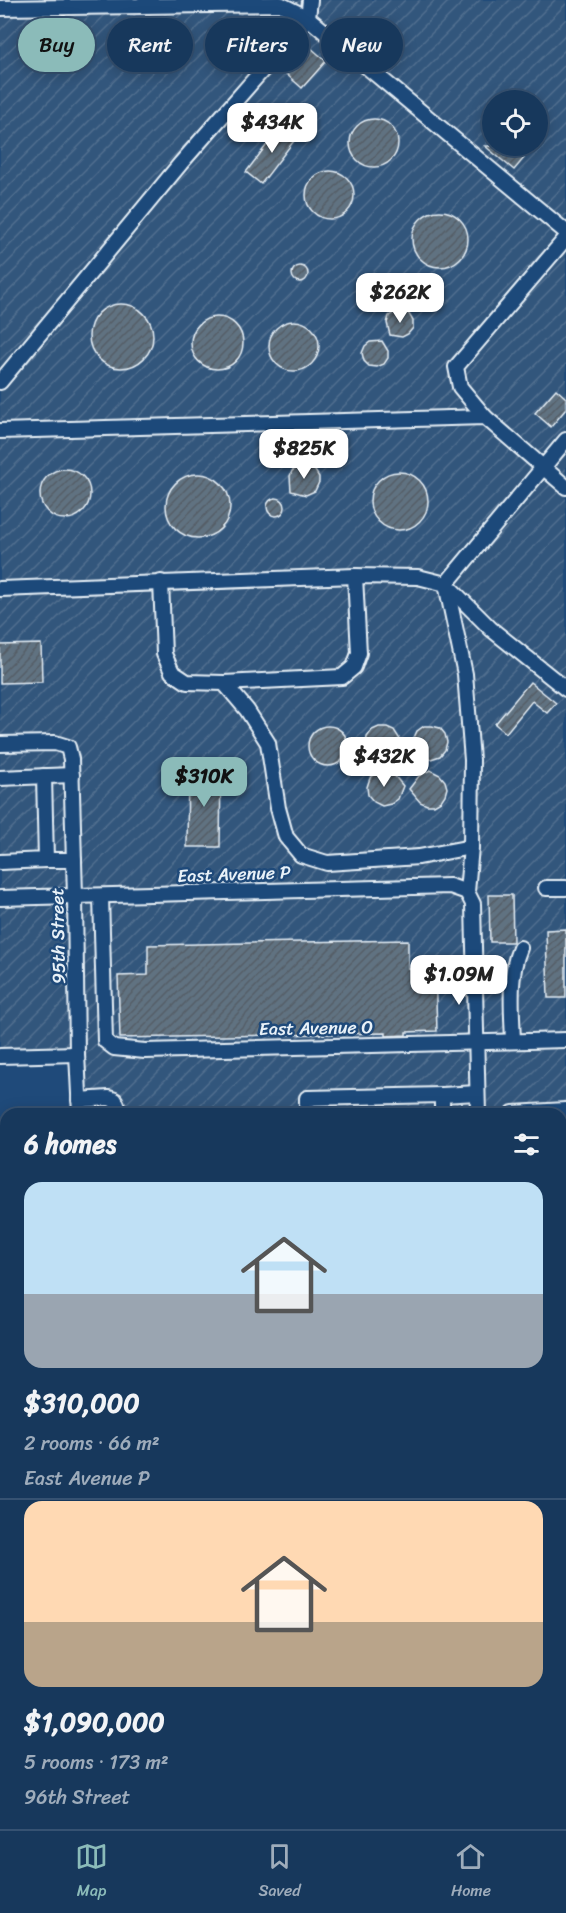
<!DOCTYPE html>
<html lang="en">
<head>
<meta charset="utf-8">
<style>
  body { margin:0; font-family:Sriracha,sans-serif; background:#244365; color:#f1f3f6; height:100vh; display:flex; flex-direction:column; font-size:22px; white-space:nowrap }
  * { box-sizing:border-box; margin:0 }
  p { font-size:20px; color:#9eacbb }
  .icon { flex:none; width:33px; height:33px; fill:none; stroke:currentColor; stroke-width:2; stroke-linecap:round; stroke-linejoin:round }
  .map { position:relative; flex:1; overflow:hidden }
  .side { position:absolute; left:0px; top:1108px; width:567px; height:722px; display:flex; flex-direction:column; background:#17385c; border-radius:18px 18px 0 0; box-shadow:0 3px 15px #0003,0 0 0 2px #365272 }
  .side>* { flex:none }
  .guide { position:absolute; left:18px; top:18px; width:531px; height:54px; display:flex; gap:12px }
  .buttons { position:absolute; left:482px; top:90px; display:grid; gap:12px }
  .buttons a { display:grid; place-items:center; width:66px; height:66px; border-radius:50%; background:#17385c; box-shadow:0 3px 15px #0003,0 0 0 2px #365272; font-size:30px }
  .price { position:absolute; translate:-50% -51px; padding:0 14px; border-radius:12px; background:#fff; color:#222; font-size:20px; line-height:39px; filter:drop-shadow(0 2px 3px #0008) }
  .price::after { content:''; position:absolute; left:50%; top:36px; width:18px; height:14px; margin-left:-9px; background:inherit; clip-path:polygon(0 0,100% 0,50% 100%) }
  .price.on { background:#8bbbb9; color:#111 }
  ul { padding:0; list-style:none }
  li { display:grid; align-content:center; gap:12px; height:318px; padding:0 24px }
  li+li { border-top:2px solid #365272 }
  li span { display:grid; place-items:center; height:186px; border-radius:18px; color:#555 }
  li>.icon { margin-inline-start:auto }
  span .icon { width:108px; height:108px; fill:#fffc; stroke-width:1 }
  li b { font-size:26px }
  h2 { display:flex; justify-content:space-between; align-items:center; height:72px; padding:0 24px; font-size:26px }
  .tag { padding:0 21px; border-radius:27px; background:#17385c; box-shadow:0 3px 15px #0003,0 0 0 2px #365272; font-size:21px; line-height:54px }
  .tag.on { background:#8bbbb9; color:#111 }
  .dock { display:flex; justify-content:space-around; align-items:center; height:84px; border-top:2px solid #365272; background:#17385c; font-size:16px; color:#9eacbb }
  .dock a { display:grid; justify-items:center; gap:3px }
  .dock .on { color:#8bbbb9 }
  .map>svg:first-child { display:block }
  .industrial { fill:url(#industrial-furrows); fill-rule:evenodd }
  .building { fill:url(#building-hatch); stroke:#e8f1f8; stroke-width:1.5 }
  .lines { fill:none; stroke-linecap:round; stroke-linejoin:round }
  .minor-casing { stroke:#e8f1f8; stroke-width:18 }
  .minor { stroke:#1f4a7a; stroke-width:14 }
  .labels { text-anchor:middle; stroke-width:5; stroke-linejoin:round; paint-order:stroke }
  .street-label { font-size:18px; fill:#e8f1f8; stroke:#1f4a7a }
</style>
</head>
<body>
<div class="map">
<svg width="566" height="1829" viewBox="0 0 566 1829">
  <defs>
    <pattern id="industrial-furrows" width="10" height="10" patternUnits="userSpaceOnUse" patternTransform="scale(1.5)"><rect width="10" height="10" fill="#33567c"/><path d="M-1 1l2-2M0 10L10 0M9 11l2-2" fill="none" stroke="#516f8f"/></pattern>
    <pattern id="building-hatch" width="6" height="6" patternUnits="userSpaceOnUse" patternTransform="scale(1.5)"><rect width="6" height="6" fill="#617281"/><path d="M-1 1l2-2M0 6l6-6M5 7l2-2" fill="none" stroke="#545d66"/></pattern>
  </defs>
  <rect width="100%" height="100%" fill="#1f4a7a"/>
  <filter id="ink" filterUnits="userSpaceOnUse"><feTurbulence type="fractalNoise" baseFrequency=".0167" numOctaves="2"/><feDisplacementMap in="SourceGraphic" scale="12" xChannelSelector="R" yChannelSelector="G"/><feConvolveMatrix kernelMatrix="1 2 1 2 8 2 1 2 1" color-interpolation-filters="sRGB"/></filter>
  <g filter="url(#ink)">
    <path class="industrial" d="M0,0H566V1504H561V1114H74L70,1046L0,1048ZM492,100H537V146H492Z"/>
    <g class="building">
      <polygon points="310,47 326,61 302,88 286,74"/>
      <circle cx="374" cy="143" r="24"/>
      <polygon points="282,125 297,137 261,184 246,172"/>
      <polygon points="485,146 509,146 524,158 514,170"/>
      <circle cx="330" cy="195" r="24"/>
      <circle cx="440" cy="239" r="28"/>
      <circle cx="300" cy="274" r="8"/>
      <circle cx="121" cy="336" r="32"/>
      <polygon points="403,311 409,314 413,321 413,328 408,334 402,337 390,335 387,323 389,316 395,312"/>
      <circle cx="217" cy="343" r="26"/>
      <circle cx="294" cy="346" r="25"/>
      <polygon points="382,341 388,351 388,358 384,364 377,367 369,366 364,361 362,353 365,346 370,342"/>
      <polygon points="556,389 566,398 566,409 551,427 535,413"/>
      <polygon points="300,466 310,467 314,469 319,477 319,482 315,491 306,495 291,491 290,476 292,471"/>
      <circle cx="65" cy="494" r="25"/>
      <circle cx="399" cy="501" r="29"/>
      <circle cx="198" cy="506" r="32"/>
      <circle cx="276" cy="507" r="9"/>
      <polygon points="41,644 42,682 0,683 0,645"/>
      <polygon points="530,682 556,703 547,713 532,701 506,733 495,724"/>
      <circle cx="328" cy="746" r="20"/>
      <polygon points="424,726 432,726 440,728 445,734 447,742 445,750 440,756 428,760 418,754 412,742 417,731"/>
      <polygon points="379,727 387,727 394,730 401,741 397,753 383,765 369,752 366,745 367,737 372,730"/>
      <polygon points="188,768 221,769 220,847 187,847"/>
      <polygon points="381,770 394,775 403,786 398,799 391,804 382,806 374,802 368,795 367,787 370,778"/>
      <polygon points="430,770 440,775 445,781 447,788 445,795 441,801 434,805 427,805 420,802 409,789 419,776"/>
      <polygon points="489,895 512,895 513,942 490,942"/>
      <polygon points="566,929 566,998 548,998 546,930"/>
      <polygon points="408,940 408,969 435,969 437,1031 406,1032 406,1035 386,1036 386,1033 120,1038 118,976 148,975 148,945"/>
    </g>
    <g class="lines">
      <defs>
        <g id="minor">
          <polyline points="310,0 308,18 566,232"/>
          <polyline points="0,8 280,4 308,18 181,163 0,382"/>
          <polyline points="485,417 460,387 456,367 566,238"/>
          <polyline points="0,431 485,417 566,487"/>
          <polyline points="161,582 164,654 172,672 187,682 224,683 247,710 268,743 278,808 286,837 301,855 327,863 419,857 471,847"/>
          <polyline points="446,584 465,674 472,760 471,847 467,892 473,904 478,1114"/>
          <polyline points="446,584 566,440"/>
          <polyline points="0,589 355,576 418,577 446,584 491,629 566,689"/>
          <polyline points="224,683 342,677 354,667 359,653 355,576"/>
          <polyline points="0,744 55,743 68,747 71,759 75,896 77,1054 80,1114"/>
          <polyline points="0,778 72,775"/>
          <polyline points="46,860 74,860"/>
          <polyline points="0,862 46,860 44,776"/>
          <polyline points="546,888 566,888"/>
          <polyline points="101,896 105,1041 114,1048 145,1051 566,1040"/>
          <polyline points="0,898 450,886 467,892"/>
          <path d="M513,1041C512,1011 508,976 520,948"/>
          <polyline points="0,1056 77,1054"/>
          <polyline points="442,1095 477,1093"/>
          <polyline points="79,1100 109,1098 115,1100 121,1114"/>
          <polyline points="307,1114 307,1098 442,1095 442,1114"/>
          <polyline points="513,1114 513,1113 566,1110"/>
          <polyline points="0,1210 6,1210"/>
          <polyline points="561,1236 566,1236"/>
          <polyline points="561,1352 566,1352"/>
          <polyline points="0,1366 6,1366"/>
          <polyline points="561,1393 566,1393"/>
          <polyline points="561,1433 566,1432"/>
          <polyline points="561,1477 566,1477"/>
          <polyline points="561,1512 566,1512"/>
          <polyline points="0,1525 6,1525"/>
          <polyline points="561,1549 566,1549"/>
          <polyline points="561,1582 566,1582"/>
          <polyline points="561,1628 566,1628"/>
          <polyline points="561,1665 566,1665"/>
          <polyline points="0,1681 6,1681"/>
          <polyline points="561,1820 566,1820"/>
          <polyline points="99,1824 99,1829"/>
          <polyline points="498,1824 498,1829"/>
          <polyline points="234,1829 401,1824"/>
        </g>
      </defs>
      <use href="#minor" class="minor-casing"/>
      <use href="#minor" class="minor"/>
    </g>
  </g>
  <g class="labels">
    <g class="street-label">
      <text transform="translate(234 874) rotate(-2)" y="6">East Avenue P</text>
      <text transform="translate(58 936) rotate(-91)" y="6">95th Street</text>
      <text transform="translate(316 1028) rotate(-1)" y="6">East Avenue O</text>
    </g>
  </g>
</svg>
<div class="buttons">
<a><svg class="icon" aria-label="locate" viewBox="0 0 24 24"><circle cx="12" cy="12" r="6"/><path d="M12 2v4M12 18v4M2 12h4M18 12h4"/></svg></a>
</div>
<b class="price" style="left:272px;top:154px">$434K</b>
<b class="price" style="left:400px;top:324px">$262K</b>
<b class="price" style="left:304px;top:480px">$825K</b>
<b class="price" style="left:384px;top:788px">$432K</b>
<b class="price on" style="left:204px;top:808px">$310K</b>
<b class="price" style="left:459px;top:1006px">$1.09M</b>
<div class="guide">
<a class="tag on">Buy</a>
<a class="tag">Rent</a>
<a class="tag">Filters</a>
<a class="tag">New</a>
</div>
<section class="side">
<h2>6 homes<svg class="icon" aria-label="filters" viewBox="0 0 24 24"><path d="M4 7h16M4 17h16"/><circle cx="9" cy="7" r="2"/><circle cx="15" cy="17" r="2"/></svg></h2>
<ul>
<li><span style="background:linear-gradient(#bfe0f5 60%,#9aa5b1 0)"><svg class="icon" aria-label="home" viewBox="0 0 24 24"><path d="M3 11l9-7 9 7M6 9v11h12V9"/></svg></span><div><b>$310,000</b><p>2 rooms · 66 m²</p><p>East Avenue P</p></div></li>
<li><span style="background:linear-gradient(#ffd9b3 65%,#b9a48a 0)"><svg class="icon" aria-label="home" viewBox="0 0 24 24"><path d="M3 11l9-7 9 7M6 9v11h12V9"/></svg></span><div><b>$1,090,000</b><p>5 rooms · 173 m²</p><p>96th Street</p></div></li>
</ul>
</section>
</div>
<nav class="dock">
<a class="on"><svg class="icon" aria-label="map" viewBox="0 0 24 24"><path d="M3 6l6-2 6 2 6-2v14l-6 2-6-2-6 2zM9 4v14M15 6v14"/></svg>Map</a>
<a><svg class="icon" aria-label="saved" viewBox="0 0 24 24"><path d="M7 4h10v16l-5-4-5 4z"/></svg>Saved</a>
<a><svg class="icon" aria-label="home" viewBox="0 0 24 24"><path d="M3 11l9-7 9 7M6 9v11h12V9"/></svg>Home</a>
</nav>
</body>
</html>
